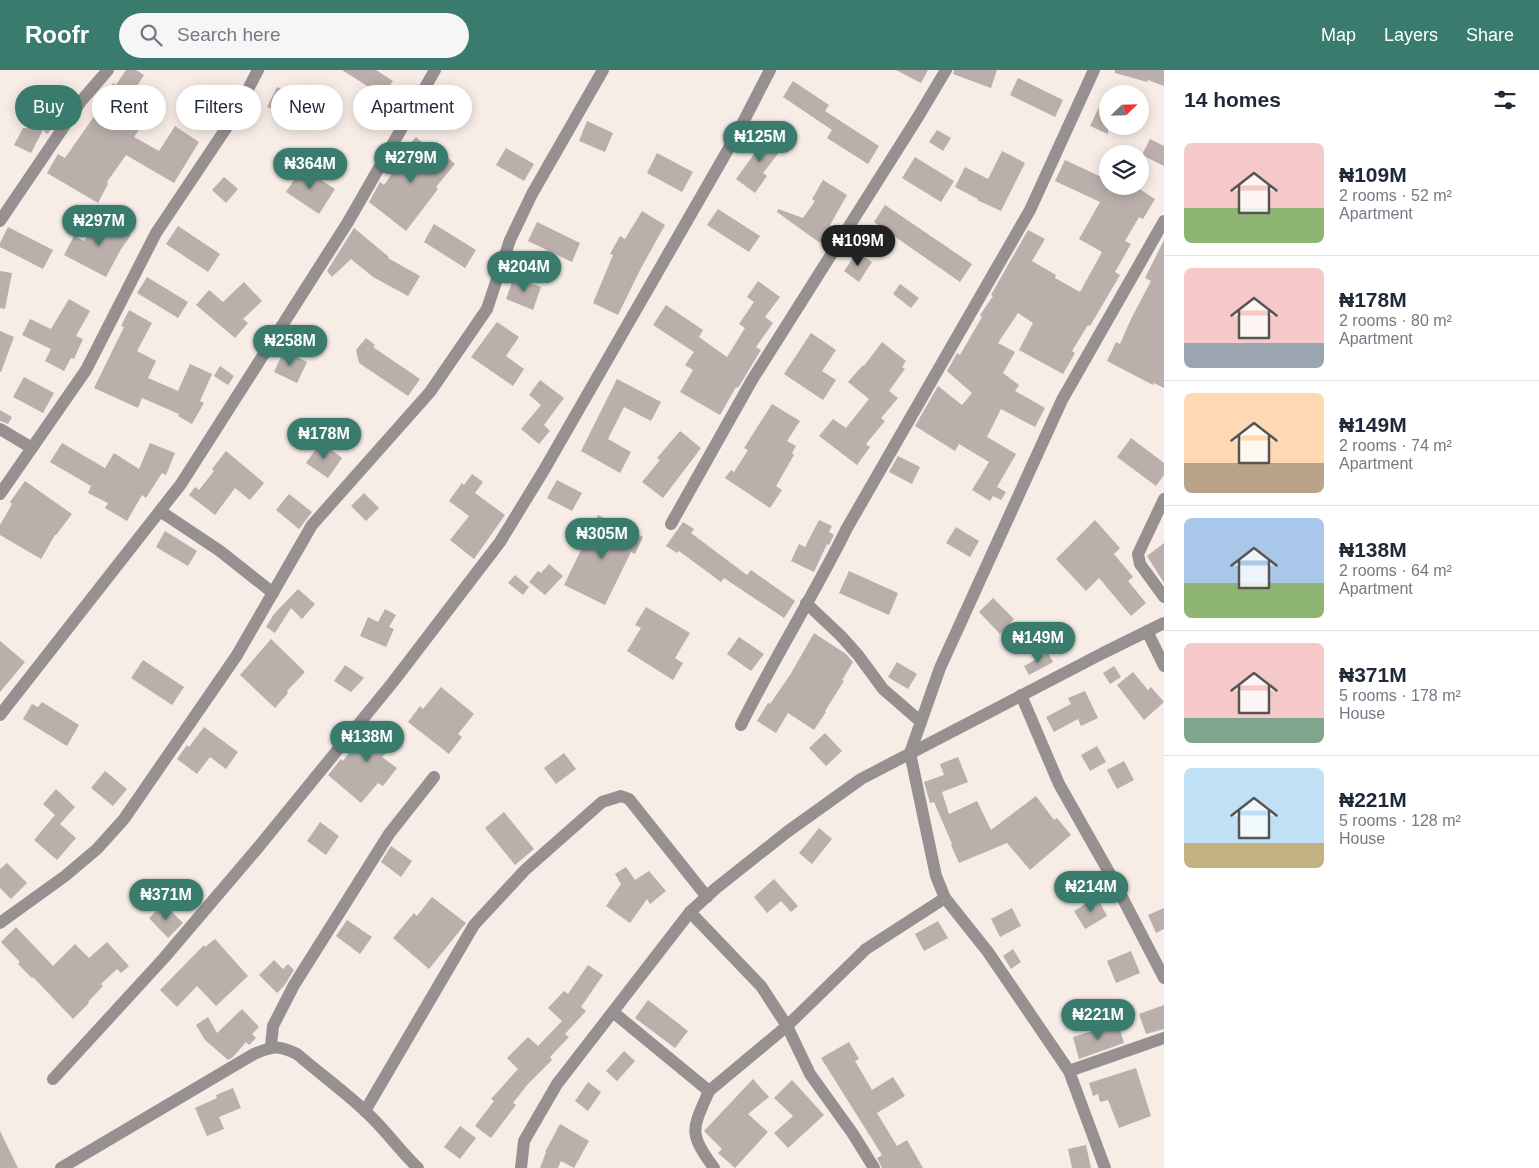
<!DOCTYPE html>
<html lang="en">
<head>
<meta charset="utf-8">
<style>
  body { margin:0; font-family:Arial,sans-serif; background:#f6f6f7; color:#1f2937; height:100vh; display:flex; flex-direction:column; font-size:19px; white-space:nowrap }
  * { box-sizing:border-box; margin:0 }
  p { font-size:16px; color:#747a83 }
  .icon { flex:none; width:28px; height:28px; fill:none; stroke:currentColor; stroke-width:2; stroke-linecap:round; stroke-linejoin:round }
  .map { position:relative; flex:1; overflow:hidden }
  .details { display:flex; flex-direction:column; background:#fff; width:375px }
  .details>* { flex:none }
  .banner { position:absolute; left:15px; top:15px; width:475px; height:45px; display:flex; gap:10px }
  .needle { width:32px; rotate:67deg }
  .buttons { position:absolute; left:1099px; top:15px; display:grid; gap:10px }
  .buttons a { display:grid; place-items:center; width:50px; height:50px; border-radius:50%; background:#fff; box-shadow:0 2px 12px #0003; font-size:25px }
  .price { position:absolute; translate:-50% -42px; padding:0 11px; border-radius:18px; background:#397c6d; color:#fff; font-size:16px; line-height:32px; filter:drop-shadow(0 1px 2px #0008) }
  .price::after { content:''; position:absolute; left:50%; top:30px; width:15px; height:11px; margin-left:-8px; background:inherit; clip-path:polygon(0 0,100% 0,50% 100%) }
  .price.selected { background:#222; color:#fff }
  ul { padding:0; list-style:none }
  li { display:flex; align-items:center; gap:15px; height:125px; padding:0 20px }
  li+li { border-top:1px solid #e0e1e3 }
  li span { display:grid; place-items:center; flex:none; width:140px; height:100px; border-radius:8px; color:#555 }
  li>.icon { margin-inline-start:auto }
  span .icon { width:60px; height:60px; fill:#fffc; stroke-width:1 }
  li b { font-size:21px }
  h2 { display:flex; justify-content:space-between; align-items:center; height:60px; padding:0 20px; font-size:21px }
  .pill { padding:0 18px; border-radius:22px; background:#fff; box-shadow:0 2px 12px #0003; font-size:18px; line-height:45px }
  .pill.selected { background:#397c6d; color:#fff }
  header { display:flex; align-items:center; gap:30px; box-sizing:border-box; height:70px; padding:0 25px; background:#397c6d; color:#fff }
  header strong { font-size:24px }
  nav { display:flex; gap:28px; margin-inline-start:auto; font-size:18px }
  .search { width:350px; height:45px; background:#f6f6f7; display:flex; align-items:center; gap:12px; box-sizing:border-box; padding:0 18px; border-radius:28px; color:#747a83; font-size:19px }
  main { display:flex; flex:1; min-height:0 }
  .map>svg:first-child { display:block }
  .building { fill:#baafaa }
  .lines { fill:none; stroke-linecap:round; stroke-linejoin:round }
  .minor { stroke:#969091; stroke-width:12 }
</style>
</head>
<body>
<header>
<strong>Roofr</strong>
<div class="search"><svg class="icon" aria-label="search" viewBox="0 0 24 24"><circle cx="10" cy="10" r="6"/><path d="M15 15l6 6"/></svg>Search here</div>
<nav><a>Map</a><a>Layers</a><a>Share</a></nav>
</header>
<main>
<div class="map">
<svg width="1164" height="1098" viewBox="0 0 1164 1098">
  <rect width="100%" height="100%" fill="#f7ece6"/>
  <g class="building">
    <polygon points="126,0 136,0 144,5 131,25 152,41 134,67 159,81 175,56 199,72 174,113 126,85 107,112 108,114 98,133 47,103 58,84 65,88 104,32 101,30 113,13 116,15"/>
    <polygon points="342,0 376,0 393,11 383,26"/>
    <polygon points="896,0 928,0 921,13"/>
    <polygon points="954,0 997,0 991,18 953,4"/>
    <polygon points="1115,0 1164,0 1164,16 1148,10 1147,12 1115,3"/>
    <polygon points="1018,8 1063,30 1055,47 1010,25"/>
    <polygon points="793,11 829,35 825,41 879,76 868,94 827,68 832,60 783,27"/>
    <polygon points="277,17 320,37 311,57 267,37"/>
    <polygon points="36,31 58,51 47,64 43,60 31,83 14,75 23,58 40,58 25,44"/>
    <polygon points="1099,37 1108,41 1108,64 1090,56"/>
    <polygon points="587,51 613,63 605,82 579,71"/>
    <polygon points="937,60 951,68 943,81 929,72"/>
    <polygon points="766,62 784,76 763,103 767,106 755,123 736,109 757,80 754,78"/>
    <polygon points="416,67 439,87 442,83 455,94 436,117 438,119 406,161 369,132 380,112 384,115 397,97 393,93"/>
    <polygon points="1150,69 1164,76 1164,96 1142,85"/>
    <polygon points="506,78 534,94 524,111 496,95"/>
    <polygon points="1002,81 1025,93 1001,141 977,130 978,129 955,117 965,97 988,109"/>
    <polygon points="657,83 693,102 682,122 647,103"/>
    <polygon points="915,87 954,111 941,132 902,108"/>
    <polygon points="1065,90 1108,110 1108,116 1135,116 1155,129 1143,149 1139,147 1125,171 1131,174 1115,202 1120,205 1090,256 1088,255 1072,281 1075,283 1063,304 1019,280 1033,253 1018,243 998,273 1015,282 1003,303 1019,315 1015,321 1045,338 1035,357 1001,339 987,367 1016,384 997,417 1006,422 1001,430 993,426 990,431 972,420 989,392 959,374 955,381 915,356 938,316 962,335 972,323 947,301 957,283 960,285 982,247 980,245 993,226 991,225 996,216 1028,160 1045,169 1032,191 1056,205 1055,208 1080,222 1102,182 1079,169 1100,132 1055,111"/>
    <polygon points="293,97 310,108 313,105 335,119 319,144 286,122 294,110 288,105"/>
    <polygon points="224,107 238,119 226,133 212,120"/>
    <polygon points="823,110 847,125 830,155 832,156 820,173 777,142 778,139 803,148 815,131 812,129"/>
    <polygon points="885,135 972,194 960,212 874,152"/>
    <polygon points="718,139 760,166 749,182 707,155"/>
    <polygon points="642,141 665,155 640,200 618,245 593,233 613,185 610,184 620,166 625,169"/>
    <polygon points="102,145 131,165 121,179 106,207 64,185 74,166 84,171"/>
    <polygon points="537,152 580,173 572,192 528,171"/>
    <polygon points="434,154 476,180 465,198 424,172"/>
    <polygon points="178,156 220,184 208,202 166,174"/>
    <polygon points="8,157 53,180 43,199 0,177 0,173"/>
    <polygon points="354,158 389,187 388,188 420,206 408,226 373,207 351,189 332,207 327,201"/>
    <polygon points="1164,170 1164,318 1154,313 1153,315 1107,291 1116,272 1120,274 1131,249 1151,211 1145,208"/>
    <polygon points="857,182 872,192 859,212 844,201"/>
    <polygon points="0,201 12,203 5,239 0,238"/>
    <polygon points="147,207 188,232 178,248 137,223"/>
    <polygon points="514,207 541,217 533,240 506,229"/>
    <polygon points="758,211 780,227 765,247 773,253 756,277 761,280 738,318 736,317 720,345 680,322 693,300 685,295 694,282 653,255 666,235 703,260 699,267 727,287 745,258 739,254 754,232 747,227"/>
    <polygon points="244,212 262,231 243,249 248,253 235,268 196,235 209,220 223,232"/>
    <polygon points="900,214 919,228 911,238 893,224"/>
    <polygon points="69,229 90,241 76,266 83,269 74,289 71,288 64,301 45,291 51,279 22,265 30,249 51,259"/>
    <polygon points="129,240 152,253 137,281 156,291 148,308 178,321 190,294 212,304 200,331 204,333 192,354 178,346 179,344 142,328 138,338 94,318 124,257 121,256"/>
    <polygon points="497,252 519,267 506,286 524,299 513,316 471,287"/>
    <polygon points="0,261 14,267 1,302 0,302"/>
    <polygon points="811,263 836,280 822,301 836,310 823,330 784,304"/>
    <polygon points="366,268 375,275 373,277 420,309 408,326 359,293 356,280"/>
    <polygon points="882,272 906,291 902,297 905,299 889,321 898,328 881,348 885,351 866,374 870,377 857,395 819,366 833,349 846,358 869,329 848,312 863,295 864,296"/>
    <polygon points="284,280 307,292 297,313 274,302"/>
    <polygon points="220,296 234,306 228,315 214,306"/>
    <polygon points="24,307 54,323 43,343 13,327"/>
    <polygon points="617,309 661,332 651,351 624,337 608,369 631,382 620,403 581,381"/>
    <polygon points="540,310 564,328 544,355 550,361 539,374 521,359 541,335 529,325"/>
    <polygon points="772,334 800,351 787,371 796,376 792,383 794,385 776,416 782,420 770,438 725,408 731,400 734,402 748,380 744,378"/>
    <polygon points="0,340 12,347 8,354 0,351"/>
    <polygon points="680,361 701,378 663,428 642,412 660,390 657,388"/>
    <polygon points="1131,368 1164,393 1164,405 1156,416 1117,387"/>
    <polygon points="321,372 342,388 328,408 306,393"/>
    <polygon points="62,373 105,398 114,383 139,399 150,373 175,383 166,405 162,403 146,428 142,425 127,451 105,438 108,433 88,423 91,416 50,392"/>
    <polygon points="226,381 264,413 250,430 235,418 215,445 189,425 195,417 199,420 214,401 212,399"/>
    <polygon points="898,386 920,397 912,414 889,402"/>
    <polygon points="472,404 483,412 475,423 505,445 474,489 450,470 469,446 449,431 462,413 464,415"/>
    <polygon points="557,410 582,423 572,441 547,428"/>
    <polygon points="25,411 72,444 56,465 55,465 41,489 0,465 0,455 12,434 10,432"/>
    <polygon points="364,423 379,438 366,451 351,436"/>
    <polygon points="289,424 312,442 299,459 276,440"/>
    <polygon points="598,445 643,467 635,484 631,482 605,535 564,515"/>
    <polygon points="819,450 832,456 829,462 834,465 829,475 827,474 814,502 791,491 799,474 805,477"/>
    <polygon points="1095,450 1120,478 1114,484 1133,507 1128,511 1146,533 1131,546 1099,508 1086,521 1056,489"/>
    <polygon points="683,452 694,459 691,463 747,505 751,500 795,531 784,548 724,508 721,512 679,481 677,483 666,476"/>
    <polygon points="956,457 979,471 970,487 946,473"/>
    <polygon points="165,461 197,481 188,496 156,477"/>
    <polygon points="1164,473 1164,513 1147,486"/>
    <polygon points="549,494 563,506 545,525 529,512 538,501 541,503"/>
    <polygon points="849,501 898,523 889,545 839,523"/>
    <polygon points="515,505 529,517 523,525 508,513"/>
    <polygon points="298,519 315,534 302,549 291,538 275,563 266,557 274,544"/>
    <polygon points="993,528 1014,549 1000,564 979,542"/>
    <polygon points="646,537 690,563 675,588 683,593 673,610 627,581 641,558 635,555"/>
    <polygon points="385,539 396,545 389,557 394,559 386,577 360,566 368,547 378,552"/>
    <polygon points="814,563 846,584 853,592 842,610 844,611 825,641 826,642 814,660 788,643 776,663 757,651 768,633 770,634 790,605"/>
    <polygon points="739,567 764,584 751,601 727,584"/>
    <polygon points="271,569 305,602 287,621 288,623 275,638 240,605"/>
    <polygon points="0,571 25,592 0,622"/>
    <polygon points="1048,583 1053,592 1029,605 1024,596"/>
    <polygon points="143,590 184,617 172,635 131,608"/>
    <polygon points="897,592 917,604 908,619 888,607"/>
    <polygon points="345,595 364,608 351,622 334,611"/>
    <polygon points="1114,596 1121,607 1110,614 1103,603"/>
    <polygon points="1133,602 1148,620 1151,617 1164,632 1144,650 1117,615"/>
    <polygon points="441,617 474,644 458,664 462,667 449,684 408,652 420,636 423,639"/>
    <polygon points="1085,621 1098,648 1081,656 1078,649 1054,662 1046,647 1071,634 1068,628"/>
    <polygon points="42,632 79,655 67,676 23,649 32,634 38,637"/>
    <polygon points="382,651 400,671 382,687 397,698 383,716 378,713 361,733 328,705 341,689 343,691 367,659 373,654 376,657"/>
    <polygon points="204,657 238,682 226,699 210,687 197,704 177,689 187,675 189,677"/>
    <polygon points="825,663 842,681 826,696 809,678"/>
    <polygon points="1097,676 1106,692 1090,701 1081,685"/>
    <polygon points="564,683 576,699 556,714 544,698"/>
    <polygon points="958,687 968,712 942,722 949,744 977,731 991,760 1036,726 1054,750 1057,748 1071,765 1030,800 1007,773 959,793 951,775 952,774 934,732 930,733 924,712 944,705 940,694"/>
    <polygon points="1124,691 1134,710 1117,719 1107,700"/>
    <polygon points="105,701 127,719 113,736 91,718"/>
    <polygon points="56,719 75,737 60,754 76,768 57,790 34,770 55,745 43,734"/>
    <polygon points="504,742 534,779 515,795 485,758"/>
    <polygon points="320,752 339,766 326,785 307,771"/>
    <polygon points="819,758 832,769 812,794 799,783"/>
    <polygon points="391,776 412,791 401,807 381,792"/>
    <polygon points="7,793 27,813 11,829 0,818 0,799"/>
    <polygon points="626,797 635,810 649,801 666,821 650,834 647,829 630,853 606,836 621,814 615,804"/>
    <polygon points="774,809 798,836 791,842 781,831 767,843 754,827"/>
    <polygon points="432,827 466,853 429,899 393,868 414,843 417,846"/>
    <polygon points="1097,827 1107,846 1085,859 1074,841"/>
    <polygon points="164,834 183,853 168,868 149,848"/>
    <polygon points="1012,838 1021,856 1000,867 991,849"/>
    <polygon points="1164,838 1164,859 1156,863 1148,845"/>
    <polygon points="347,850 372,867 360,884 336,866"/>
    <polygon points="938,851 948,868 924,881 915,864"/>
    <polygon points="16,857 53,896 75,874 89,888 107,872 129,896 121,903 117,899 101,914 103,916 88,932 89,933 73,949 33,907 32,908 18,894 20,892 1,872"/>
    <polygon points="215,869 248,906 216,936 197,916 177,937 160,920 204,875 205,877"/>
    <polygon points="1013,879 1021,892 1011,899 1003,886"/>
    <polygon points="1131,881 1140,903 1116,913 1107,891"/>
    <polygon points="274,890 283,899 288,894 294,900 284,916 277,923 259,905"/>
    <polygon points="588,895 603,905 581,937 586,941 565,964 569,967 550,987 552,990 527,1015 513,1033 516,1035 491,1068 475,1056 494,1031 491,1029 518,999 507,988 528,967 538,976 562,951 548,938 564,921 568,924"/>
    <polygon points="648,930 688,961 675,978 635,948"/>
    <polygon points="1164,935 1164,959 1146,964 1139,944"/>
    <polygon points="242,939 259,957 252,964 256,968 249,975 246,972 233,987 228,990 205,970 196,955 208,947 217,963"/>
    <polygon points="1118,953 1124,973 1079,989 1073,967"/>
    <polygon points="849,972 859,989 855,991 872,1020 893,1007 905,1026 877,1043 897,1076 907,1070 923,1098 882,1098 877,1088 882,1085 821,988"/>
    <polygon points="624,981 635,991 617,1011 606,1001"/>
    <polygon points="1136,998 1151,1046 1119,1058 1108,1030 1100,1032 1098,1024 1093,1026 1089,1013"/>
    <polygon points="753,1009 769,1027 748,1044 768,1062 735,1098 718,1083 722,1079 704,1061"/>
    <polygon points="792,1010 824,1045 788,1078 774,1063 793,1046 774,1028"/>
    <polygon points="588,1012 601,1022 588,1041 575,1031"/>
    <polygon points="233,1018 241,1038 219,1047 224,1059 207,1066 195,1038 217,1028 216,1025"/>
    <polygon points="560,1054 589,1071 574,1098 561,1091 558,1098 540,1098 546,1082 545,1082"/>
    <polygon points="460,1056 476,1068 460,1089 444,1077"/>
    <polygon points="0,1061 18,1098 0,1098"/>
    <polygon points="1086,1075 1091,1098 1072,1098 1068,1079"/>
  </g>
  <g class="lines">
    <g class="minor">
      <polyline points="0,151 82,30 108,0"/>
      <polyline points="0,359 32,378"/>
      <polyline points="0,424 86,300 156,163 233,48 258,0"/>
      <polyline points="1164,429 1138,484 1140,494 1164,527"/>
      <polyline points="160,441 220,481 273,523"/>
      <polyline points="671,454 752,310 918,47 946,0"/>
      <polyline points="806,533 841,566 858,585 883,619 921,652"/>
      <polyline points="1147,561 1164,596"/>
      <polyline points="1021,625 1059,714 1110,804 1164,908"/>
      <polyline points="0,645 181,414 348,152 435,0"/>
      <path d="M741,655C774,588 814,525 847,458L1030,140L1094,0"/>
      <polyline points="690,842 761,916 787,956 810,1004 853,1064 874,1098"/>
      <polyline points="0,853 65,806 97,779 124,749 237,585 312,455 430,322 487,239 510,170 532,124 603,0"/>
      <path d="M613,942L709,1021C692,1060 688,1062 714,1098"/>
      <polyline points="271,976 273,956 294,915 389,764 434,707"/>
      <polyline points="1069,1001 1164,968"/>
      <polyline points="53,1009 164,888 256,780 393,612 500,472 544,400 737,64 770,0"/>
      <polyline points="709,1021 787,956 866,879 945,828"/>
      <polyline points="365,1041 474,855 525,800 602,732 621,726 629,729 707,827"/>
      <path d="M61,1098L254,984C273,976 278,975 297,984C319,1003 344,1021 365,1041C385,1059 399,1080 418,1098"/>
      <polyline points="521,1098 524,1071 557,1014 690,842 715,819 787,762 861,709 1103,583 1164,553"/>
      <polyline points="1105,1098 1069,1001 988,882 945,828 936,806 910,683 940,598 1062,330 1164,151"/>
    </g>
  </g>
</svg>
<div class="buttons">
<a><svg class="needle" viewBox="-14 -14 28 28"><path d="M0-13l5 13h-10z" fill="#e53935"/><path d="M0 13l5-13h-10z" fill="#747a83"/></svg></a>
<a><svg class="icon" aria-label="layers" viewBox="0 0 24 24"><path d="M12 4l9 5-9 5-9-5zM3 14l9 5 9-5"/></svg></a>
</div>
<b class="price" style="left:760px;top:93px">₦125M</b>
<b class="price" style="left:411px;top:114px">₦279M</b>
<b class="price" style="left:310px;top:120px">₦364M</b>
<b class="price" style="left:99px;top:177px">₦297M</b>
<b class="price selected" style="left:858px;top:197px">₦109M</b>
<b class="price" style="left:524px;top:223px">₦204M</b>
<b class="price" style="left:290px;top:297px">₦258M</b>
<b class="price" style="left:324px;top:390px">₦178M</b>
<b class="price" style="left:602px;top:490px">₦305M</b>
<b class="price" style="left:1038px;top:594px">₦149M</b>
<b class="price" style="left:367px;top:693px">₦138M</b>
<b class="price" style="left:1091px;top:843px">₦214M</b>
<b class="price" style="left:166px;top:851px">₦371M</b>
<b class="price" style="left:1098px;top:971px">₦221M</b>
<div class="banner">
<a class="pill selected">Buy</a>
<a class="pill">Rent</a>
<a class="pill">Filters</a>
<a class="pill">New</a>
<a class="pill">Apartment</a>
</div>
</div>
<section class="details">
<h2>14 homes<svg class="icon" aria-label="filters" viewBox="0 0 24 24"><path d="M4 7h16M4 17h16"/><circle cx="9" cy="7" r="2"/><circle cx="15" cy="17" r="2"/></svg></h2>
<ul>
<li><span style="background:linear-gradient(#f6c9c9 65%,#8fb573 0)"><svg class="icon" aria-label="home" viewBox="0 0 24 24"><path d="M3 11l9-7 9 7M6 9v11h12V9"/></svg></span><div><b>₦109M</b><p>2 rooms · 52 m²</p><p>Apartment</p></div></li>
<li><span style="background:linear-gradient(#f6c9c9 75%,#9aa5b1 0)"><svg class="icon" aria-label="home" viewBox="0 0 24 24"><path d="M3 11l9-7 9 7M6 9v11h12V9"/></svg></span><div><b>₦178M</b><p>2 rooms · 80 m²</p><p>Apartment</p></div></li>
<li><span style="background:linear-gradient(#ffd9b3 70%,#b9a48a 0)"><svg class="icon" aria-label="home" viewBox="0 0 24 24"><path d="M3 11l9-7 9 7M6 9v11h12V9"/></svg></span><div><b>₦149M</b><p>2 rooms · 74 m²</p><p>Apartment</p></div></li>
<li><span style="background:linear-gradient(#a9c7e8 65%,#8fb573 0)"><svg class="icon" aria-label="home" viewBox="0 0 24 24"><path d="M3 11l9-7 9 7M6 9v11h12V9"/></svg></span><div><b>₦138M</b><p>2 rooms · 64 m²</p><p>Apartment</p></div></li>
<li><span style="background:linear-gradient(#f6c9c9 75%,#7fa58c 0)"><svg class="icon" aria-label="home" viewBox="0 0 24 24"><path d="M3 11l9-7 9 7M6 9v11h12V9"/></svg></span><div><b>₦371M</b><p>5 rooms · 178 m²</p><p>House</p></div></li>
<li><span style="background:linear-gradient(#bfe0f5 75%,#c2b280 0)"><svg class="icon" aria-label="home" viewBox="0 0 24 24"><path d="M3 11l9-7 9 7M6 9v11h12V9"/></svg></span><div><b>₦221M</b><p>5 rooms · 128 m²</p><p>House</p></div></li>
</ul>
</section>
</main>
</body>
</html>
